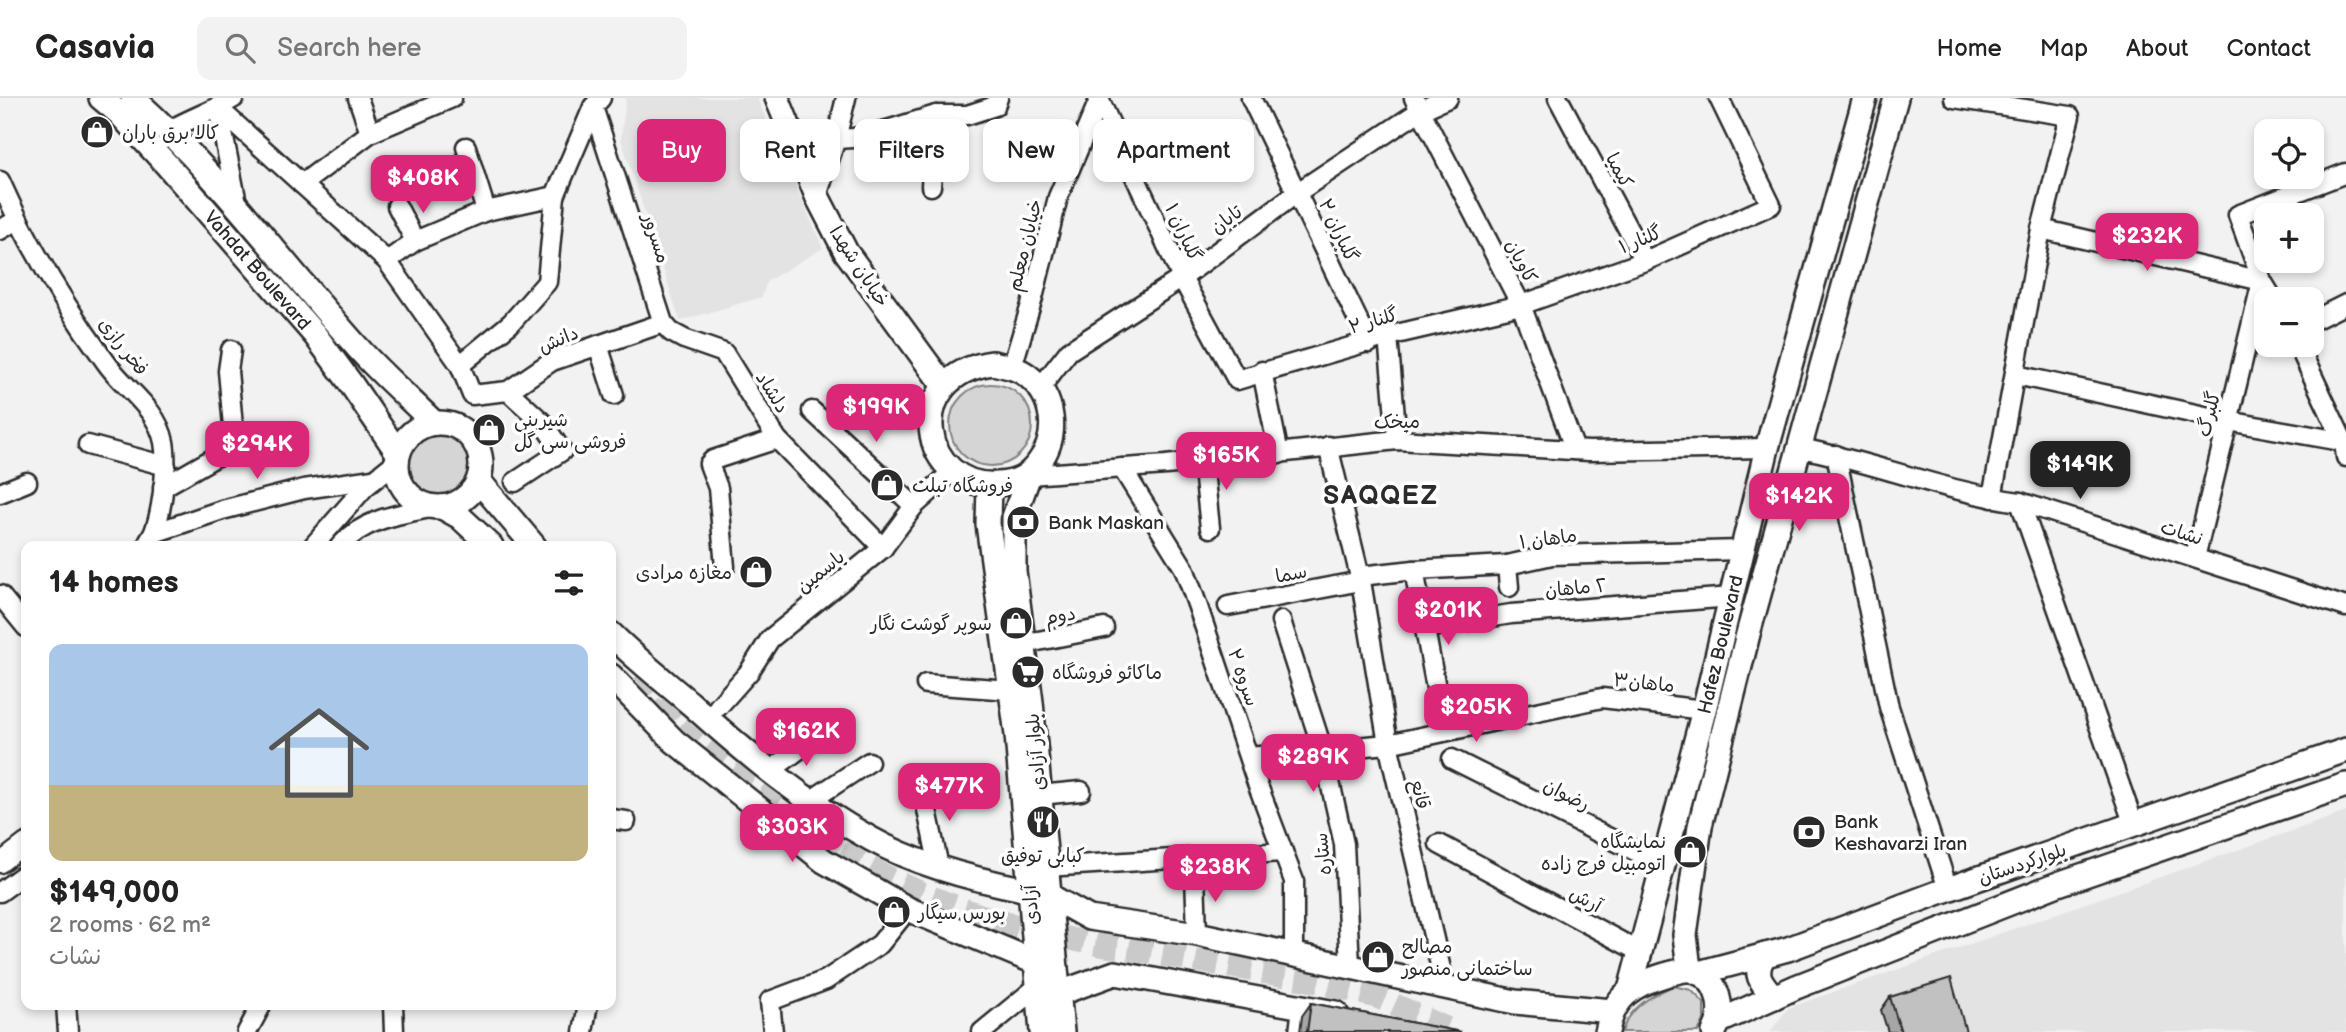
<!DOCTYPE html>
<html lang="en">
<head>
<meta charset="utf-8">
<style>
  body { margin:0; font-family:"Balsamiq Sans","Playpen Sans Arabic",sans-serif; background:#f2f2f2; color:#222; height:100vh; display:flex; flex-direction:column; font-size:26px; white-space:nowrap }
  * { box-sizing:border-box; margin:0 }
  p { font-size:23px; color:#767676 }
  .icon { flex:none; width:38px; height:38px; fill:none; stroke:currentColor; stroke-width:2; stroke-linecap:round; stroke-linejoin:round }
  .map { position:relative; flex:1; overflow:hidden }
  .side { position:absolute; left:21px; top:443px; width:595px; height:469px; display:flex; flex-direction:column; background:#fff; border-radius:14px; box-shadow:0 4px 10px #0003 }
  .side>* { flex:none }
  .top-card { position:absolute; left:637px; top:21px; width:665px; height:63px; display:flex; gap:14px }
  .tools { position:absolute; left:2254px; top:21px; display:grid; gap:14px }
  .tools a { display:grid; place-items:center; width:70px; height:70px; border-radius:14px; background:#fff; box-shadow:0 4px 10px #0003; font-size:35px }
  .price { position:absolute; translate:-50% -60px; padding:0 16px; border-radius:14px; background:#db2777; color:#fff; font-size:23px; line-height:46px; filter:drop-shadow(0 2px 4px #0008) }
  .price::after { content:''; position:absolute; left:50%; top:42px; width:21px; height:16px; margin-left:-10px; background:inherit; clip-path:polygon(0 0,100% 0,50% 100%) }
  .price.on { background:#222; color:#fff }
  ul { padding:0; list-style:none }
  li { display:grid; align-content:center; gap:14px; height:371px; padding:0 28px }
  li+li { border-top:2px solid #e0e0e0 }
  li span { display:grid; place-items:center; height:217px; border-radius:14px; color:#555 }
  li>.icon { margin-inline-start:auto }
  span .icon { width:126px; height:126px; fill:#fffc; stroke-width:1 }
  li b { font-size:30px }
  h2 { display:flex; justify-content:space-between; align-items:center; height:84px; padding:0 28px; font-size:30px }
  .tag { padding:0 24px; border-radius:14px; background:#fff; box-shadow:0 4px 10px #0003; font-size:24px; line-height:63px }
  .tag.on { background:#db2777; color:#fff }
  header { display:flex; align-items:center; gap:42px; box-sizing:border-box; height:98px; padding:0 35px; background:#fff; border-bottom:2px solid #e0e0e0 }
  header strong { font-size:33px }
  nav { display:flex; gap:38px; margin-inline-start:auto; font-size:24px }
  .search { width:490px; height:63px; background:#f2f2f2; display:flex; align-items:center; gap:18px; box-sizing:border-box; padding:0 24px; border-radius:14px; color:#767676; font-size:26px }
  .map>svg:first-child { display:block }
  .built { fill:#e3e3e3 }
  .green { fill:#d5d5d5; stroke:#808080; stroke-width:2 }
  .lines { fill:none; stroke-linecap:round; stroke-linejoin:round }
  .major-tunnel { stroke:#cacaca; stroke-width:23; stroke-dasharray:23 11; stroke-linecap:butt }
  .minor-casing { stroke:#2b2b2b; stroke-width:23 }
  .major-casing { stroke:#2b2b2b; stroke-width:28 }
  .minor { stroke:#fff; stroke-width:18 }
  .major { stroke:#fff; stroke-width:23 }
  .wall { fill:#a6a6a6; stroke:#2b2b2b; stroke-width:2 }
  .building { fill:#c1c1c1; stroke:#2b2b2b; stroke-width:2 }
  .labels { text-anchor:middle; stroke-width:7; stroke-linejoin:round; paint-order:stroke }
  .poi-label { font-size:19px; fill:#2b2b2b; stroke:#fff; text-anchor:start }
  .street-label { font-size:19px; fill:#2b2b2b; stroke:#fff }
  .district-label { font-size:26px; font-weight:bold; letter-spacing:2px; fill:#2b2b2b; stroke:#fff }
</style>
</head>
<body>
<header>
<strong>Casavia</strong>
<div class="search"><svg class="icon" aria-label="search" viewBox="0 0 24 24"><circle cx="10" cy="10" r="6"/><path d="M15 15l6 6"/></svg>Search here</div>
<nav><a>Home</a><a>Map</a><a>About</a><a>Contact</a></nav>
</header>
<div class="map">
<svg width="2346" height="934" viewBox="0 0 2346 934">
  <rect width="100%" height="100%" fill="#f2f2f2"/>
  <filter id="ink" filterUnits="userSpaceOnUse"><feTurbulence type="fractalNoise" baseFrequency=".0143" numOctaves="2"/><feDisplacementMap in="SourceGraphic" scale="14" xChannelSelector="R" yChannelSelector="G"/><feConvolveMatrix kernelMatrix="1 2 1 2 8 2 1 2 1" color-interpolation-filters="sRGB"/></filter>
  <g filter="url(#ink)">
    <g class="built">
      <polygon points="626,0 757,0 823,150 767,183 762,199 680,223 621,41"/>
      <polygon points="2346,714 2346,934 1770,934 1788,910"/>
    </g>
    <g class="green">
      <circle cx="991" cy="327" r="41"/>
      <circle cx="440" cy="365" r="32"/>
      <path d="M1673,888L1691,892L1704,905V922L1698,934H1622C1630,909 1650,898 1673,888Z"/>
    </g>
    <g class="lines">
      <g class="major-tunnel">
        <polyline points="643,573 663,597 692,624"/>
        <path d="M652,609C699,647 745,686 794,722C863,773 945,810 1029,831C1061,838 1088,847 1122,850L1309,882L1377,899L1455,934"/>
      </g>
      <defs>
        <g id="minor">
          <polyline points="358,0 370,35"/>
          <polyline points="601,0 593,9 555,98 547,184 511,225 460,267 472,297 508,293 552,263 663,225"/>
          <polyline points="1251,0 1369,245"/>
          <polyline points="1414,0 1521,207 1575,352"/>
          <polyline points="1558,0 1645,163"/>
          <polyline points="1954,0 2070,18 2041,131 1992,400"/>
          <polyline points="1099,1 1182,180 1237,282 1388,238 1521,207 1645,163 1771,107 1719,0"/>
          <polyline points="593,9 663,225 671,234 684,241 724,255 777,341 883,450"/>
          <polyline points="218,10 387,163 460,267"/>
          <polyline points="218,10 237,105"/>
          <path d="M170,32C191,20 213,13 234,0"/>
          <polyline points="836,41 846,0"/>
          <polyline points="466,49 486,113"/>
          <path d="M0,83C28,146 64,207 105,263C124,291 157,309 164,344C168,365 162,414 154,434C152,439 148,443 147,448"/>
          <polyline points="302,86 370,35 452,0"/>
          <polyline points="931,88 936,17"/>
          <polyline points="817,98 836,41 854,40 887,32 936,17 967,17 995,8 998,0"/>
          <polyline points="397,108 415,143"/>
          <polyline points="2041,131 2262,183 2195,460"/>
          <polyline points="0,132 17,122"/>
          <polyline points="387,163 415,143 486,113 555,98"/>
          <polyline points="2273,201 2262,183 2238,117 2346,75"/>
          <polyline points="2312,223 2346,206"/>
          <polyline points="1388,238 1397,342"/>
          <polyline points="598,247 614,297"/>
          <polyline points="2298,247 2344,345 2346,359"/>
          <polyline points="1012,269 1033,200 1058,99 1100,0"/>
          <polyline points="1262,273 1279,356"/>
          <polyline points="2016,277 2228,323 2346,344"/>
          <polyline points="1040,290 1069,253 1182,180 1298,94 1421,12 1448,0"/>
          <polyline points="508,293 542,324 562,353 515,384"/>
          <polyline points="812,313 914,408"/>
          <polyline points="88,347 166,368"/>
          <polyline points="1328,348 1361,483 1388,646 1445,888"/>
          <path d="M1800,350C1874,364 1945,394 2020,404L2346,509"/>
          <polyline points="1836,357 1889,609 1948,791"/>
          <polyline points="1203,362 1210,430"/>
          <polyline points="1122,370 1184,470 1198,509 1257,685 1294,783 1294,857"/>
          <polyline points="1029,377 1166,367 1397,342 1589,353 1767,350"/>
          <polyline points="163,389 219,357 230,346 233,328 228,273 231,252"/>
          <polyline points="0,395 27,384"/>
          <polyline points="2020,404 2134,727"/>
          <polyline points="154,435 222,412 304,391 373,381"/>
          <polyline points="313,448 365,389 397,363"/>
          <path d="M340,448C365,420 400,416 435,409"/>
          <polyline points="1507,467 1509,489"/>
          <polyline points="725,469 718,390 709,366 713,362 777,341"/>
          <polyline points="1414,472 1444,633"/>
          <polyline points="1360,478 1414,472 1507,467 1552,457 1741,452"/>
          <polyline points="0,497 26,529"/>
          <polyline points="1228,508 1361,483"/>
          <polyline points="1281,523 1323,653 1344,746 1350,868"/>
          <polyline points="1425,530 1511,516 1732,499"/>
          <polyline points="1023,546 1104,530"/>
          <polyline points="926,586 1011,592"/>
          <polyline points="718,609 749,574 770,541 883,450 914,408 953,373"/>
          <polyline points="1249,659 1388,646 1602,600 1704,612"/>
          <polyline points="1452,661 1663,767"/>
          <polyline points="770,673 820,636"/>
          <polyline points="922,688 939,769"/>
          <polyline points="1039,697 1081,693"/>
          <polyline points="810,703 869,664"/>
          <polyline points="611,721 626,723"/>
          <polyline points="1439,746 1640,854"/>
          <polyline points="0,765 26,745"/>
          <polyline points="1046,769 1283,754"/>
          <polyline points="1195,777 1197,836"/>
          <polyline points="0,794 26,775"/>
          <polyline points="66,906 68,934"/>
          <polyline points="393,906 394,934"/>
          <polyline points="247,934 262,906"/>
          <polyline points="583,934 588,906"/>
          <polyline points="773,934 770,903 826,882 880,846 908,811"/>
          <polyline points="982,934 1037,889"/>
          <polyline points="1299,934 1302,909"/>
        </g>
        <g id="major">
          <path id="s1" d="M101,0L119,15L167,67L315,237L349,283L398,355"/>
          <path d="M133,0C217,75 283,166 358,250C381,276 409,300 434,325"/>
          <polyline points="777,0 817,98 846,154 944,288"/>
          <path d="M993,265C1006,268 1018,270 1028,278C1055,299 1059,338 1039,364C1028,379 1017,385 998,386C921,393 899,277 993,265Z"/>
          <circle cx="439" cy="367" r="42"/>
          <polyline points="1029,377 1014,419 1014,473 1031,604 1062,934"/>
          <polyline points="479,383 534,448"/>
          <polyline points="989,387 988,426 1017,637 1042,934"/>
          <polyline points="442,409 460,419 491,448"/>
          <path d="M611,536C636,561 664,583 691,606C747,656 805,705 871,741C917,767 976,782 1028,792"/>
          <polyline points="611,578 674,643 824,763 908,811 1035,864"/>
          <polyline points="1048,797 1089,820 1197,836 1515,904 1612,913"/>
          <path d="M1765,857C1752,875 1761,885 1774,899"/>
          <polyline points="1689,871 1685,837 1700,728 1748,536 1896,0"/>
          <polyline points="1698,875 1788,851 1948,791 2346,652"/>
          <path id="s2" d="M1630,892L1704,612L1767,350L1865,0"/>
          <polyline points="1060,895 1115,875 1336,915"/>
          <polyline points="1720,923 1796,889 2058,786 2346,687"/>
          <path d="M1607,934C1613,899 1632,887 1665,877C1673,875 1683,871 1691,872C1719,878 1726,913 1714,934"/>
        </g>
      </defs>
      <use href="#minor" class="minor-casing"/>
      <use href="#major" class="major-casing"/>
      <use href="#minor" class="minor"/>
      <use href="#major" class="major"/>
    </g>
    <g class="wall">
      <polygon points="1890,899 1966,934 1888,934 1881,912"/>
      <polygon points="1311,905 1461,934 1300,934 1302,918"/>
    </g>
    <g class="building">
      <polygon points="1951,880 1966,934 1901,934 1890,899"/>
      <polygon points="1311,905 1461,934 1307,934"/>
    </g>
  </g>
  <defs>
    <symbol id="shop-disc" viewBox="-11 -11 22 22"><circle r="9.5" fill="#2b2b2b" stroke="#fff"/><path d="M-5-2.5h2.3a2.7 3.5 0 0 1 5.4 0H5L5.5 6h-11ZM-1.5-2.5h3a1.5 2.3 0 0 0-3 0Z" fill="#fff"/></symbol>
    <symbol id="bank-disc" viewBox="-11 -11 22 22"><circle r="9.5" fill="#2b2b2b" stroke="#fff"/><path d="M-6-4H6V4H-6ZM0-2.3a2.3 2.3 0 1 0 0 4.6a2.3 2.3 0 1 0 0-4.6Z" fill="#fff"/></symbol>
    <symbol id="supermarket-disc" viewBox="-11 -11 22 22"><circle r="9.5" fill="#2b2b2b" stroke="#fff"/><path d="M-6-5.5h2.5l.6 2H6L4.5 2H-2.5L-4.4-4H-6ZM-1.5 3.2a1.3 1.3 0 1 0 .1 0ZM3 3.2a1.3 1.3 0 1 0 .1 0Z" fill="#fff"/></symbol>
    <symbol id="restaurant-disc" viewBox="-11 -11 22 22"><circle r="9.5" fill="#2b2b2b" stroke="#fff"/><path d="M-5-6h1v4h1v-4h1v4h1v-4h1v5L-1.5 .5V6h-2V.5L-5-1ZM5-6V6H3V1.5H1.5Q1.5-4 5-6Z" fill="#fff"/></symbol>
  </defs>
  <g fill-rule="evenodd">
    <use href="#shop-disc" x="78" y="15" width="38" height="38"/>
    <use href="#shop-disc" x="470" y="313" width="38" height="38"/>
    <use href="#shop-disc" x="868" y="368" width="38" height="38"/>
    <use href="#bank-disc" x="1004" y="405" width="38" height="38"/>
    <use href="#shop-disc" x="737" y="455" width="38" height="38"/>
    <use href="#shop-disc" x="997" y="506" width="38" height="38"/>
    <use href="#supermarket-disc" x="1009" y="555" width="38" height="38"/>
    <use href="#restaurant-disc" x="1024" y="705" width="38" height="38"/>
    <use href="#bank-disc" x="1790" y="715" width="38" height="38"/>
    <use href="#shop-disc" x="1671" y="735" width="38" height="38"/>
    <use href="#shop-disc" x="875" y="795" width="38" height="38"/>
    <use href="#shop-disc" x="1359" y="840" width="38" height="38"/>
  </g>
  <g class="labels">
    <g class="poi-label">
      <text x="122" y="41">کالا برق باران</text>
      <text x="514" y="328">شیرینی<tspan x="514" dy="22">فروشی سی گل</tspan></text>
      <text x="912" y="394">فروشگاه تبلت</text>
      <text x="1048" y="431">Bank Maskan</text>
      <text x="732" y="481" text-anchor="end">مغازه مرادی</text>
      <text x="992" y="532" text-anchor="end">سوپر گوشت نگار</text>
      <text x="1052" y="581">ماکائو فروشگاه</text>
      <text x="1834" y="730">Bank<tspan x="1834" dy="22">Keshavarzi Iran</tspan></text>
      <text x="1666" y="750" text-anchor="end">نمایشگاه<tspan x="1666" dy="22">اتومبیل فرج زاده</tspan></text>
      <text x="1043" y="764" text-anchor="middle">کبابی توفیق</text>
      <text x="918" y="821">بورس سیگار</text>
      <text x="1402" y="855">مصالح<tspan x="1402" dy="22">ساختمانی منصور</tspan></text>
    </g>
    <g class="street-label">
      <text transform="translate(1620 72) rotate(62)" y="7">کیمیا</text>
      <text transform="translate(1226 121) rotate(-37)" y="7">تابان</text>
      <text transform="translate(1339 132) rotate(65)" y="7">گلباران ۲</text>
      <text transform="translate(1184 134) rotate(65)" y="7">گلباران ۱</text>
      <text transform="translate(657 140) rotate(72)" y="7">مسرور</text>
      <text transform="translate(1640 141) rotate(-22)" y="7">گلنار ۱</text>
      <text transform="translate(1024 147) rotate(-76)" y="7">خیابان معلم</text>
      <text transform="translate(1522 163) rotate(63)" y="7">کاویان</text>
      <text transform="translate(860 168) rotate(57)" y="7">خیابان شهدا</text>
      <text dy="7" stroke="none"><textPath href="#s1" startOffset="233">Vahdat Boulevard</textPath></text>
      <text transform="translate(1373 222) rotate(-16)" y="7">گلنار ۲</text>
      <text transform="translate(558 241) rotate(-23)" y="7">دانش</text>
      <text transform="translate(124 248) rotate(52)" y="7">فخر رازی</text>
      <text transform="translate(773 294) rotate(58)" y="7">دلشاد</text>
      <text transform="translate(2208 316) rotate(-76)" y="7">گلبرگ</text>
      <text transform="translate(1397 323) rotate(-1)" y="7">میخک</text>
      <text transform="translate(2182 434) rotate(18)" y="7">نشات</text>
      <text transform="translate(1548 440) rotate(-7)" y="7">ماهان ۱</text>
      <text transform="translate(820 473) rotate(-39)" y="7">یاسمین</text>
      <text transform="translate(1291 475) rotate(-11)" y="7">سما</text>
      <text transform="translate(1576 489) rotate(-5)" y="7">٢ ماهان</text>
      <text transform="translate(1060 517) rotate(-11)" y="7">دوم</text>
      <text dy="7" stroke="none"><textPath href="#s2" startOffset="357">Hafez Boulevard</textPath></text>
      <text transform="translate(1244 579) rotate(71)" y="7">سروه ۲</text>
      <text transform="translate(1644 584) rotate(6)" y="7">ماهان۳</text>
      <text transform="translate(1035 654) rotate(-95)" y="7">بلوار آزادی</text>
      <text transform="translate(1421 696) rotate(77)" y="7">قانع</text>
      <text transform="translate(1567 696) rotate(27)" y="7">رضوان</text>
      <text transform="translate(1322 756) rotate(-96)" y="7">ستاره</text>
      <text transform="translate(2022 765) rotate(-19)" y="7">بلوارکردستان</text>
      <text transform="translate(1586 801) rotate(28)" y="7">آرش</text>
      <text transform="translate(1030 807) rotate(-94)" y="7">آزادی</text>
    </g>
    <g class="district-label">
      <text x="1381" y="406">SAQQEZ</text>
    </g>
  </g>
</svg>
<div class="tools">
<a><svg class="icon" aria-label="locate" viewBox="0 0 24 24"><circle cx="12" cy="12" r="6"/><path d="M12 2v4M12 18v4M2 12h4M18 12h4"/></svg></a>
<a>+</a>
<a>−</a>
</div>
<b class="price" style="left:423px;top:117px">$408K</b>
<b class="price" style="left:2147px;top:175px">$232K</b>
<b class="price" style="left:876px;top:346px">$199K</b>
<b class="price" style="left:257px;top:383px">$294K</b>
<b class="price" style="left:1226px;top:394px">$165K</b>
<b class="price on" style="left:2080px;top:403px">$149K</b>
<b class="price" style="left:1799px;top:435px">$142K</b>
<b class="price" style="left:1448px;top:549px">$201K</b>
<b class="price" style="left:1476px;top:646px">$205K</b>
<b class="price" style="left:806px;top:670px">$162K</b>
<b class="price" style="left:1313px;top:696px">$289K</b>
<b class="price" style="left:949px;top:725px">$477K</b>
<b class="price" style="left:792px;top:766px">$303K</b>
<b class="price" style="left:1215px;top:806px">$238K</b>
<div class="top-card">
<a class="tag on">Buy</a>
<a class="tag">Rent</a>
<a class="tag">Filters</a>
<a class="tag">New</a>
<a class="tag">Apartment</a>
</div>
<section class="side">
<h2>14 homes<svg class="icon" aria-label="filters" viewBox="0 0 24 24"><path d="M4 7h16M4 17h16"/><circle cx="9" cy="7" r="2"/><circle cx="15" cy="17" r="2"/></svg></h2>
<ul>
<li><span style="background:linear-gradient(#a9c7e8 65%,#c2b280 0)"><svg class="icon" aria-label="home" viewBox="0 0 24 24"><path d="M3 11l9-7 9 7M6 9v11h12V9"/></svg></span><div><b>$149,000</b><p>2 rooms · 62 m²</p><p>نشات</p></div></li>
</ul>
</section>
</div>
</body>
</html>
